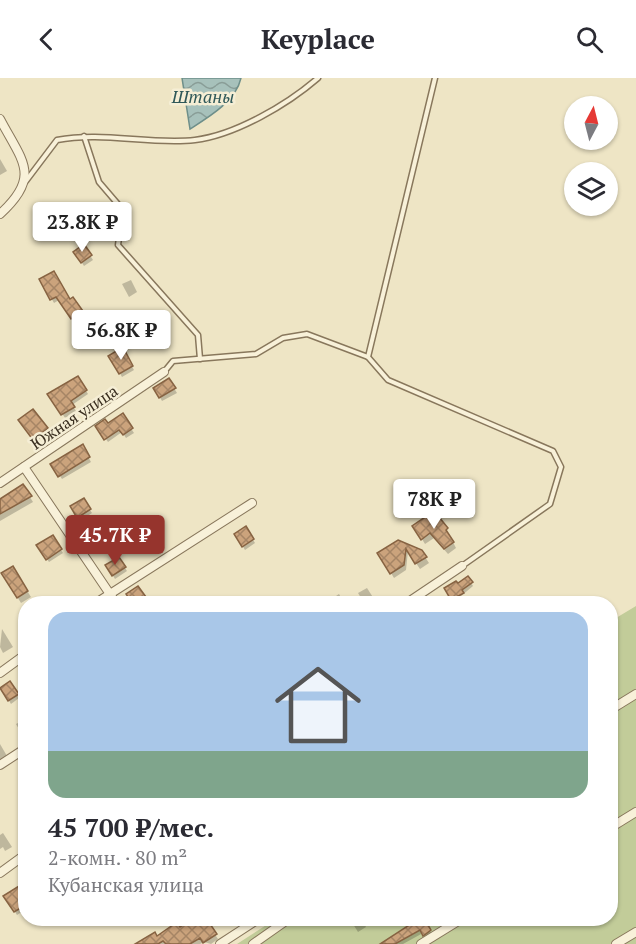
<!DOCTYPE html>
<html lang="ru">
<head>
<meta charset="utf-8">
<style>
  body { margin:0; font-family:"PT Serif",serif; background:#f7f7f7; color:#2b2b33; height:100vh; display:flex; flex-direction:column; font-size:22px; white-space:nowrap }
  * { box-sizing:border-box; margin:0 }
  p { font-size:20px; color:#7c7c81 }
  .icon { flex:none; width:33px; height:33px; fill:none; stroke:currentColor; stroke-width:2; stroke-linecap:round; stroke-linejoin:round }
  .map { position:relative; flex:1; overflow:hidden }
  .sheet { position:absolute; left:18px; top:518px; width:600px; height:330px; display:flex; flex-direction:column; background:#fff; border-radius:24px; box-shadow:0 2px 4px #0004 }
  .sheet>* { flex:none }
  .needle { width:39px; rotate:7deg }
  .fabs { position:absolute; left:564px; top:18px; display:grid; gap:12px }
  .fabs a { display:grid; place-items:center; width:54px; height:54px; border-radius:50%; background:#fff; box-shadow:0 2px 4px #0004; font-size:30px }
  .price { position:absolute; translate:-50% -51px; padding:0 14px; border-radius:6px; background:#fff; color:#222; font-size:20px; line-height:39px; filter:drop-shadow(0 2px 3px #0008) }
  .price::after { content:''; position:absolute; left:50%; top:36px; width:18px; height:14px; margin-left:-9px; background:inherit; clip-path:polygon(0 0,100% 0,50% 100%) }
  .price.active { background:#96342d; color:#fff }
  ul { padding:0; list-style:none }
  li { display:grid; align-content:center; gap:12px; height:318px; padding:0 30px }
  li span { display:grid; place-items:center; height:186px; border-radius:18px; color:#555 }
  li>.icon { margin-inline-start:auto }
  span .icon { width:108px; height:108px; fill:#fffc; stroke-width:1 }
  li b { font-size:26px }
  header { display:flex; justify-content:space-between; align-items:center; height:78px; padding:0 30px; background:#fff; font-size:27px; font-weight:700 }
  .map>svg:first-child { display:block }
  .green { fill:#c2cc99 }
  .water { fill:url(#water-waves); stroke:#6e8f8a; stroke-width:1.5 }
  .shadow { fill:#0003 }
  .building { fill:url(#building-cross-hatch); stroke:#876342; stroke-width:1.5 }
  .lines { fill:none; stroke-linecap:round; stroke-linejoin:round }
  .service-casing { stroke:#88775c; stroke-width:7 }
  .minor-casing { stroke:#88775c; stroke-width:10 }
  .service { stroke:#f8f1d9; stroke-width:4 }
  .minor { stroke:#f8f1d9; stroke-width:8 }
  .labels { text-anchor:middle; stroke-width:5; stroke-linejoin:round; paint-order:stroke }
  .street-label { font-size:16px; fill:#392e1f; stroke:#f5eed5 }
  .water-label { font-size:18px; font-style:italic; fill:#2f5858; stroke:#f5eed5 }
</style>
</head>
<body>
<header><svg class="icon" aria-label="back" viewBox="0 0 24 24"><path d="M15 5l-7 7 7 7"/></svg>Keyplace<svg class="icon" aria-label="search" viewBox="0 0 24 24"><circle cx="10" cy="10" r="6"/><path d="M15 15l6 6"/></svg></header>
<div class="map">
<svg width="636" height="866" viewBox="0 0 636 866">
  <defs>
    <pattern id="water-waves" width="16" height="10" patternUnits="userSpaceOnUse" patternTransform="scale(1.5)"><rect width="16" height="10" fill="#a7c1bb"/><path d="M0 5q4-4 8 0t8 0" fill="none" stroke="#899d97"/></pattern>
    <pattern id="building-cross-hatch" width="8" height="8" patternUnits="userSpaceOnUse" patternTransform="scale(1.5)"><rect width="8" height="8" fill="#cba37c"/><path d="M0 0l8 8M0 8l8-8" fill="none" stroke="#a68565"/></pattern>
  </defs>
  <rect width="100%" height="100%" fill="#eee5c5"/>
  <polygon class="green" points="636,528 636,866 237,866 277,840 610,840 611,543"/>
  <path class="water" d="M182,0H241C236,23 209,39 190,51Z"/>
  <g class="shadow">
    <polygon points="0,81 7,93 0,97"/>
    <polygon points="84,168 93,182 84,188 75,174"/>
    <polygon points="41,202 69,223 73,221 84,238 74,244 59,222 54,225"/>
    <polygon points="131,202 137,214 129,219 122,206"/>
    <polygon points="122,272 134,292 122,299 110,278"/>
    <polygon points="78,300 88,316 72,327 76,333 65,340 50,316"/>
    <polygon points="169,302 177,315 162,323 155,311"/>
    <polygon points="122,337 134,355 126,360 122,354 108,364 97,348 108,347"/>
    <polygon points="22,346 47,351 49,354 36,364"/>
    <polygon points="82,368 91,384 62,401 52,386"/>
    <polygon points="23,408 33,424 0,443 0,423"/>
    <polygon points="83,422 92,435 81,442 72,429"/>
    <polygon points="443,445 456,470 448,476 434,460 425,466 414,448"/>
    <polygon points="96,446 108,464 97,470 86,452"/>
    <polygon points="246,450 255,465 245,472 236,457"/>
    <polygon points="52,459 63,475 49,484 38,468"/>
    <polygon points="398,464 421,473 429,485 420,491 408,473 406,492 394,500 379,475"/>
    <polygon points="119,481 127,493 115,501 107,488"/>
    <polygon points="13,490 31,519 21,525 3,496"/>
    <polygon points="468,500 473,508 454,524 446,510 458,508"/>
    <polygon points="138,510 146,523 144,525 134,525 128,516"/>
    <polygon points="367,510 376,524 374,525 364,525 358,515"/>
    <polygon points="339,516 344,525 332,525 330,522"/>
    <polygon points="2,551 13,569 3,575 0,569"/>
    <polygon points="10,606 19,620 11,626 2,611"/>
    <polygon points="24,642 26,644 26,663 16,646"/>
    <polygon points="0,666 7,678 0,682"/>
    <polygon points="26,743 26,758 19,747"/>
    <polygon points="3,755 12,769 5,773 3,769 0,771 0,757"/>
    <polygon points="5,818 26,821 26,831 17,837"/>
    <polygon points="197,840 204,840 218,861 211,866 204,864 200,866 146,866"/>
    <polygon points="345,840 361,840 366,849 358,854 351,843 348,845"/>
    <polygon points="418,840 422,840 432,856 426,860 423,855 403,866 386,866 419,842"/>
  </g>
  <g class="building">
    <polygon points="84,166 92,177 81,185 73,174"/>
    <polygon points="54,193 70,221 73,219 83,233 71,241 56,219 50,222 39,201"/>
    <polygon points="123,269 133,288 119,296 108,278"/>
    <polygon points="78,298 87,312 71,323 75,329 61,337 47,316"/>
    <polygon points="169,300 176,310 159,320 153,310"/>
    <polygon points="33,331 48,350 33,362 18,342"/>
    <polygon points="123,335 133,350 123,357 119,352 104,362 95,348 105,341 108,345"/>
    <polygon points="83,366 90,379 58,399 50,386"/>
    <polygon points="23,406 32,418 0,436 0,421"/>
    <polygon points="84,420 91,431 77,440 70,428"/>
    <polygon points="434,433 448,450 446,452 454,464 444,471 430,455 421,462 412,448"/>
    <polygon points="97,444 107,460 94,468 84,452"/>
    <polygon points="246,448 254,461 242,469 234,456"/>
    <polygon points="53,457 62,471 46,482 36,467"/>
    <polygon points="398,462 422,472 427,479 415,486 406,471 404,487 390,496 377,475"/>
    <polygon points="119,479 126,489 112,498 105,487"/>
    <polygon points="13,488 28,513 17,520 1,495"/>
    <polygon points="468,498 473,504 462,512 464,515 451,522 444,510 456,503 458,505"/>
    <polygon points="138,508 146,519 132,525 126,516"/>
    <polygon points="10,603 19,616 8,623 0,610"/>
    <polygon points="19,808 26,818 26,827 14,834 3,818"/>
    <polygon points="194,840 206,840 217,856 203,865 200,860 190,866 166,866 163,863 158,866 135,866 155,854 157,858 177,844 180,849"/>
    <polygon points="420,840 424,840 431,852 423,858 420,852 395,866 380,866"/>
  </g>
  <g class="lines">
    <defs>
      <g id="service">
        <polyline points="435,0 368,279 388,302 553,373 561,389 550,426 462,488"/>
        <polyline points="84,58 99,104 123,132 118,167 198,257 200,281"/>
        <path d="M26,103L57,62C103,53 149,67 195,62C236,57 288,26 318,0"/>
        <polyline points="164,294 173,283 256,276 283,260 307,256 368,279"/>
      </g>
      <g id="minor">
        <path d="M0,41C22,83 42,98 0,136"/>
        <polyline points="24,389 116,525"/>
        <polyline points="0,405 164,294"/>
        <polyline points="96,525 252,425"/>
        <polyline points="407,525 462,488"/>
        <polyline points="0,595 26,576"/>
        <polyline points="610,632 636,616"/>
        <polyline points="0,687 26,670"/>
        <polyline points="610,750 636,734"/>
        <polyline points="0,795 26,776"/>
        <polyline points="220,866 260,840"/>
        <polyline points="253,866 290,840"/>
        <polyline points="421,866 463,840"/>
        <polyline points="616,866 636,854"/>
      </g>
    </defs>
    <use href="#service" class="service-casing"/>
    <use href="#minor" class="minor-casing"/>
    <use href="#service" class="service"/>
    <use href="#minor" class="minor"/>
  </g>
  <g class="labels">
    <g class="street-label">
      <text transform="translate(74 339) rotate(-34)" y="6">Южная улица</text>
    </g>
    <g class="water-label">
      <text x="203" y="25">Штаны</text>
    </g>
  </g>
</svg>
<div class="fabs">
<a><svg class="needle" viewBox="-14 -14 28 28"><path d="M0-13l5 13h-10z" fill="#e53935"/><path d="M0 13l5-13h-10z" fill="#7c7c81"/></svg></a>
<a><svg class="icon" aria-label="layers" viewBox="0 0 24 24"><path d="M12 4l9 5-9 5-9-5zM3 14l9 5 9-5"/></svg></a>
</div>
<b class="price" style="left:82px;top:175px">23.8K ₽</b>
<b class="price" style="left:121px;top:283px">56.8K ₽</b>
<b class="price" style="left:434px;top:452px">78K ₽</b>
<b class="price active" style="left:115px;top:488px">45.7K ₽</b>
<section class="sheet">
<ul>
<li><span style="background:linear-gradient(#a9c7e8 75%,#7fa58c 0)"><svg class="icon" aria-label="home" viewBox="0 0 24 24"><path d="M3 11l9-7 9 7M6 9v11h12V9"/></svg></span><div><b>45 700 ₽/мес.</b><p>2-комн. · 80 m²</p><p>Кубанская улица</p></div></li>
</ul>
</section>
</div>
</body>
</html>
